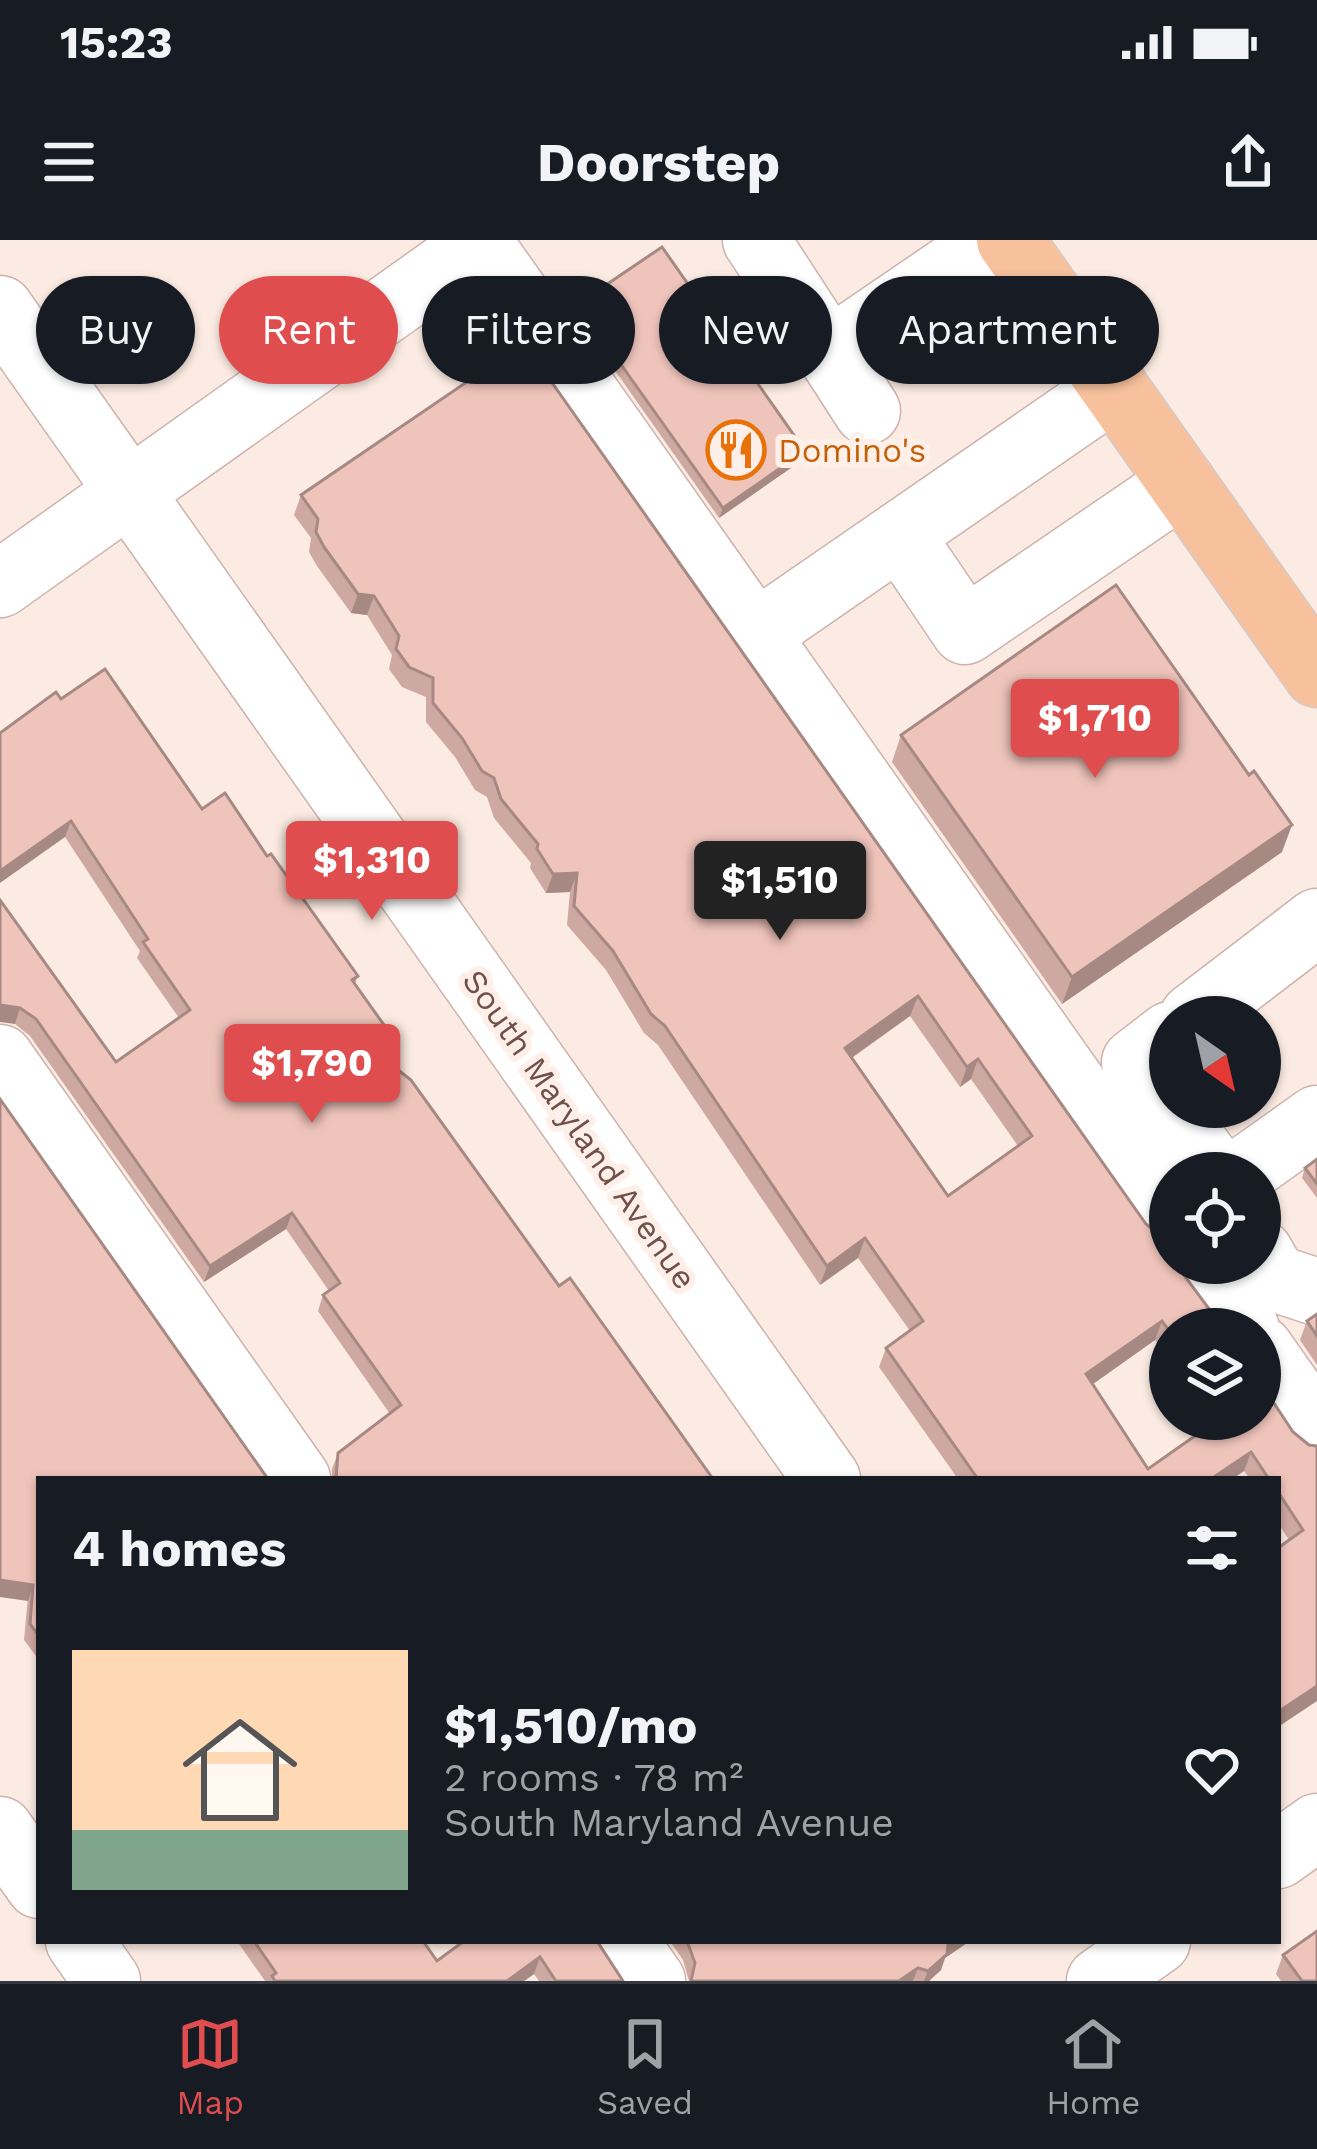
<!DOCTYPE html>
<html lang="en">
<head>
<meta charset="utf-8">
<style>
  body { margin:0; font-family:"Work Sans",sans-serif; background:#242831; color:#f1f3f6; height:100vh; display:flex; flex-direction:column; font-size:45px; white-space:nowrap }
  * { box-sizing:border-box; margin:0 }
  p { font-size:39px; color:#9ea1a6 }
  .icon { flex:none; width:66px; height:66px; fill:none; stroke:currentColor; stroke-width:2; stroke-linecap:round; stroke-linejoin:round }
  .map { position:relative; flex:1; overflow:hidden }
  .panel { position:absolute; left:36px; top:1236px; width:1245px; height:468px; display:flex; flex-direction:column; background:#171b24; border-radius:0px; box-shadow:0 3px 9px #0004 }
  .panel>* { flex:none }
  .hud { position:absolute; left:36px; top:36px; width:1245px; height:108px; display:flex; gap:24px }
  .needle { width:78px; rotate:146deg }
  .controls { position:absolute; left:1149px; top:756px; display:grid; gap:24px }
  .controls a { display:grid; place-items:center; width:132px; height:132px; border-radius:50%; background:#171b24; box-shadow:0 3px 9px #0004; font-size:60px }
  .price { position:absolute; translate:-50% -102px; padding:0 27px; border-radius:12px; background:#df4d4e; color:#fff; font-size:39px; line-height:78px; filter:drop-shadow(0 3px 6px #0008) }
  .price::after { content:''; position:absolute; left:50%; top:72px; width:36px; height:27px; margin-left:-18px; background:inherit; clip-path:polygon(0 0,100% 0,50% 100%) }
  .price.current { background:#222; color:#fff }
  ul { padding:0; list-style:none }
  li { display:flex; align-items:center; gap:36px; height:300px; padding:0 36px }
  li+li { border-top:3px solid #363941 }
  li span { display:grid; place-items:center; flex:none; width:336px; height:240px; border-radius:0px; color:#555 }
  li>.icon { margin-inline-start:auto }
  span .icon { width:144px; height:144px; fill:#fffc; stroke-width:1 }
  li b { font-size:51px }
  h2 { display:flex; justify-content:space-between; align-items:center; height:144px; padding:0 36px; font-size:51px }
  .pill { padding:0 42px; border-radius:54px; background:#171b24; box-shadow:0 3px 9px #0004; font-size:42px; line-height:108px }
  .pill.current { background:#df4d4e; color:#fff }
  .status { display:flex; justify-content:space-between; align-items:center; height:84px; padding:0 60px; background:#171b24; direction:ltr }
  .status svg { height:33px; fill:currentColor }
  header { display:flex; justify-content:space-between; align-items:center; height:156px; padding:0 36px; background:#171b24; font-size:54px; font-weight:700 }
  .tab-bar { display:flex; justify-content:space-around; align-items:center; height:168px; border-top:3px solid #363941; background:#171b24; font-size:33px; color:#9ea1a6 }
  .tab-bar a { display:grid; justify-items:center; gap:6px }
  .tab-bar .current { color:#df4d4e }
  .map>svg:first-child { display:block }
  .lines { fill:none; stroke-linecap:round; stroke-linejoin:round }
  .minor-casing { stroke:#cdb3ac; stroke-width:69 }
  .major-casing { stroke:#d4cac9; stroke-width:69 }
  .minor { stroke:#fff; stroke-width:66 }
  .major { stroke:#f7c19d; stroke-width:66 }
  .wall { fill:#cea9a1; fill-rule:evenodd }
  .shaded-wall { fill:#a78983 }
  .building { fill:#efc4bb; stroke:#a78983; stroke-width:3; fill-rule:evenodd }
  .labels { text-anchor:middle; stroke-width:12; stroke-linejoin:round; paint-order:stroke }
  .food-label { font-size:33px; fill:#c56008; stroke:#fef0e8; text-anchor:start }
  .street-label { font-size:33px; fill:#714f4a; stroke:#fef0e8 }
</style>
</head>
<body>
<div class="status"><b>15:23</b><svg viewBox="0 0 49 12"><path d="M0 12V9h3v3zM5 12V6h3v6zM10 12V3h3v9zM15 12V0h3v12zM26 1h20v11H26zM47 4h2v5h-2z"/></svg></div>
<header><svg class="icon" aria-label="menu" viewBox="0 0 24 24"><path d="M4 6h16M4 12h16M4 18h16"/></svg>Doorstep<svg class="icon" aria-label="share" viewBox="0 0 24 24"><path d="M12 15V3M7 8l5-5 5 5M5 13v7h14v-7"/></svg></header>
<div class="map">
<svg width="1317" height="1741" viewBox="0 0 1317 1741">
  <rect width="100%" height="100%" fill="#fbebe2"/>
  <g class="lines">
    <defs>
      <g id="minor">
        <polyline points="477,0 1170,982"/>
        <polyline points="756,0 829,112 993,0"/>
        <polyline points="0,69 827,1239"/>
        <polyline points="829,112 867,171"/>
        <polyline points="900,295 965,391 1182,243"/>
        <polyline points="0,344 484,0"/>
        <polyline points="756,394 1114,147"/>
        <polyline points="1193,777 1317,682"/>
        <polyline points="1170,795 1135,822 1216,933"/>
        <polyline points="0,818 297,1239"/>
        <polyline points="1241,933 1317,879"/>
        <polyline points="1260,1013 1274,1038 1317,1052"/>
        <polyline points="1199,1023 1246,1089"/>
        <polyline points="1260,1109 1317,1190"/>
        <polyline points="0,1590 39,1645"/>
        <polyline points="1278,1615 1317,1587"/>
        <polyline points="79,1701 107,1741"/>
        <polyline points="624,1701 652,1741"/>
        <polyline points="1100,1741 1157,1701"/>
      </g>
      <polyline id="major" points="1010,0 1317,434"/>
    </defs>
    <use href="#minor" class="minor-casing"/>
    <use href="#major" class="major-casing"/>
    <use href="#minor" class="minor"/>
    <use href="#major" class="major"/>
  </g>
  <g class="wall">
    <polygon points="578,64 801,221 719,278 575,74"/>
    <path d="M524,103L1170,1089V1121L1155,1100L1092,1144L1148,1229L1214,1183L1213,1179H1260L1293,1192L1317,1461L1289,1300L1278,1283V1239H1250L1244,1231L1232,1239H958L879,1127L886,1108L910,1091L858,1018L820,1045L658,805L644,793L606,730L567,685L570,652L546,653L530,628L531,623L494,578L487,557L475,550L455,517L426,482V457L402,447L389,429L392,415L367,375L351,373L317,326L309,312L311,298L294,275L301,255ZM910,776L960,847L971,839L1018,906L948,956L852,818Z"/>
    <polygon points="61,459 202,569 267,616 358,736 355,744 383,818 559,1046 713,1239 332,1239 332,1229 338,1213 390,1174 318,1071 323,1055 329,1051 286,989 204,1042 30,796 15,784 0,660 116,822 179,778 137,718 140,711 65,597"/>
    <polygon points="901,495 1282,612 1062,764 892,522"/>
    <polygon points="1317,919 1317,958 1302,938 1305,928"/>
    <polygon points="1317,1074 1317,1125 1300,1100 1307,1081"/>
    <polygon points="39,1239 39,1420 24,1400"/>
    <polygon points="237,1701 423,1701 437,1721 599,1706 623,1741 539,1741 534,1734 524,1741 265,1741"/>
    <polygon points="670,1701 970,1701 945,1718 941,1730 929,1741 689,1741 683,1720"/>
    <polygon points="1283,1715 1317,1741 1281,1741 1276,1734"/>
  </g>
  <g class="shaded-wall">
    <polygon points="805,211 801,221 719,278 723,268"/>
    <polygon points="358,354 374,356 367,375 351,373"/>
    <polygon points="71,581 65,597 0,643 0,631"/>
    <polygon points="1292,585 1282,612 1062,764 1072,737"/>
    <polygon points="577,633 570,652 546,653 553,634"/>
    <polygon points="918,756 910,776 838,827 845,808"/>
    <polygon points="0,765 20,768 15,784 0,782"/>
    <polygon points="978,819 971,839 960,847 967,827"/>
    <polygon points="292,973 286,989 204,1042 210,1026"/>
    <polygon points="865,998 858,1018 820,1045 827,1026"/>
    <polygon points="1162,1081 1155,1100 1079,1154 1086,1134"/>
    <polygon points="1251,1212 1244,1231 1232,1239 1211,1239"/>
    <polygon points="0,1340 33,1345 28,1361 0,1357"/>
    <polygon points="1317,1446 1317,1461 1278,1487 1278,1472"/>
    <polygon points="953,1701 970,1701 945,1718 941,1730 929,1741 924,1741 928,1731 948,1705"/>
    <polygon points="540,1717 534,1734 524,1741 507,1741"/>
    <polygon points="918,1728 913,1741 899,1741"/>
  </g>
  <g class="building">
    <polygon points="662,7 805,211 723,268 578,64"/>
    <path d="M524,103L1146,984L1169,1003L1170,1023H1175L1224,1089H1170V1092L1162,1081L1086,1134L1148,1229L1219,1179H1260V1142L1293,1192L1309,1205L1317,1206V1446L1278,1472V1308L1303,1290L1278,1252V1239H1269L1251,1212L1211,1239H978L886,1108L923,1081L865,998L827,1026L665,786L651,774L613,711L574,666L577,633L553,634L537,609L538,604L501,559L494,538L482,531L462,498L433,463V438L409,427L396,409L399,396L374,356L358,354L324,307L316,292L318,279L301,255ZM918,756L967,827L978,819L1032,896L948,956L845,808Z"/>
    <polygon points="1116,345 1249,535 1254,531 1292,585 1072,737 901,495"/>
    <polygon points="105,429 202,569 225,553 267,616 271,614 358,736 352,740 384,785 383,818 411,840 559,1046 570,1038 713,1239 336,1239 338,1213 401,1165 323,1055 340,1043 292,973 210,1026 36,779 20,768 0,765 0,660 116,822 190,770 143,702 148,699 71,581 0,631 0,493 56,452 61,459"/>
    <polygon points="0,859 268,1239 39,1239 39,1396 30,1384 33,1345 0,1340"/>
    <polygon points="1317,919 1317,944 1305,928"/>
    <polygon points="1317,1074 1317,1096 1307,1081"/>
    <polygon points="1317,1691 1317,1741 1302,1741 1283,1715"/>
    <polygon points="254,1701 423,1701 437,1721 464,1701 597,1701 623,1741 556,1741 540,1717 507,1741 275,1741 272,1736 276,1733"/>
    <polygon points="687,1701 953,1701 948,1705 947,1714 928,1731 918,1728 899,1741 691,1741 695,1723"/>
  </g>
  <defs>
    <symbol id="restaurant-ring" viewBox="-11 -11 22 22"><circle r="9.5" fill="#fef0e8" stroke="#e8710a" stroke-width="1.5"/><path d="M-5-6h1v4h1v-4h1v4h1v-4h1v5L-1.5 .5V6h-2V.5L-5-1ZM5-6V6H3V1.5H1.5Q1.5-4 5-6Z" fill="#e8710a"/></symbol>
  </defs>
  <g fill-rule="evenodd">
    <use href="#restaurant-ring" x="703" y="177" width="66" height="66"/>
  </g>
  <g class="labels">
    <g class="food-label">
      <text x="778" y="222">Domino's</text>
    </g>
    <g class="street-label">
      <text transform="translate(580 889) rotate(55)" y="12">South Maryland Avenue</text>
    </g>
  </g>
</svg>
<div class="controls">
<a><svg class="needle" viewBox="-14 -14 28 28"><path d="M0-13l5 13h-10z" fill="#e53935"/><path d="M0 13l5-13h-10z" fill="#9ea1a6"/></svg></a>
<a><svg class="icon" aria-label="locate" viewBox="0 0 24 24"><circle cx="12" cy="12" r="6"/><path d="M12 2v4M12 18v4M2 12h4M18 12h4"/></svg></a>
<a><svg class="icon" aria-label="layers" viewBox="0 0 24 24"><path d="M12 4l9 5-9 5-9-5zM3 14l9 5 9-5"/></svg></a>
</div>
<b class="price" style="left:1095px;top:541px">$1,710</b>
<b class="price" style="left:372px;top:683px">$1,310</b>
<b class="price current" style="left:780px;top:703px">$1,510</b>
<b class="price" style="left:312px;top:886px">$1,790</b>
<div class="hud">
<a class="pill">Buy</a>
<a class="pill current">Rent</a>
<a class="pill">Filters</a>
<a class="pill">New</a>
<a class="pill">Apartment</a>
</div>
<section class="panel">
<h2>4 homes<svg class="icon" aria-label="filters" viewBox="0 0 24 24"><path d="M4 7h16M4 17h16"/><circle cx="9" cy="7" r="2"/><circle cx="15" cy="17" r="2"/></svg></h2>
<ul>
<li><span style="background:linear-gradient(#ffd9b3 75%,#7fa58c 0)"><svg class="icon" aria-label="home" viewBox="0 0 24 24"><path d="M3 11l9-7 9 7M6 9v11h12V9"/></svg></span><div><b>$1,510/mo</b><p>2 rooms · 78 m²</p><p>South Maryland Avenue</p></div><svg class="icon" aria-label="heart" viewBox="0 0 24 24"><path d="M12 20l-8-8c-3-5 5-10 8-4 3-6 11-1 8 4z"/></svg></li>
</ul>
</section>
</div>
<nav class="tab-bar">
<a class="current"><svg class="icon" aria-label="map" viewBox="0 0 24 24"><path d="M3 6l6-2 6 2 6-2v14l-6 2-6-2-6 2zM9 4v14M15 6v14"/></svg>Map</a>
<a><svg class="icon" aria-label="saved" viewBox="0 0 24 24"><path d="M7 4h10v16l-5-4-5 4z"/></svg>Saved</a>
<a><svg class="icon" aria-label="home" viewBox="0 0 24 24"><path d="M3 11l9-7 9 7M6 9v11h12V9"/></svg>Home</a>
</nav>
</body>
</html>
